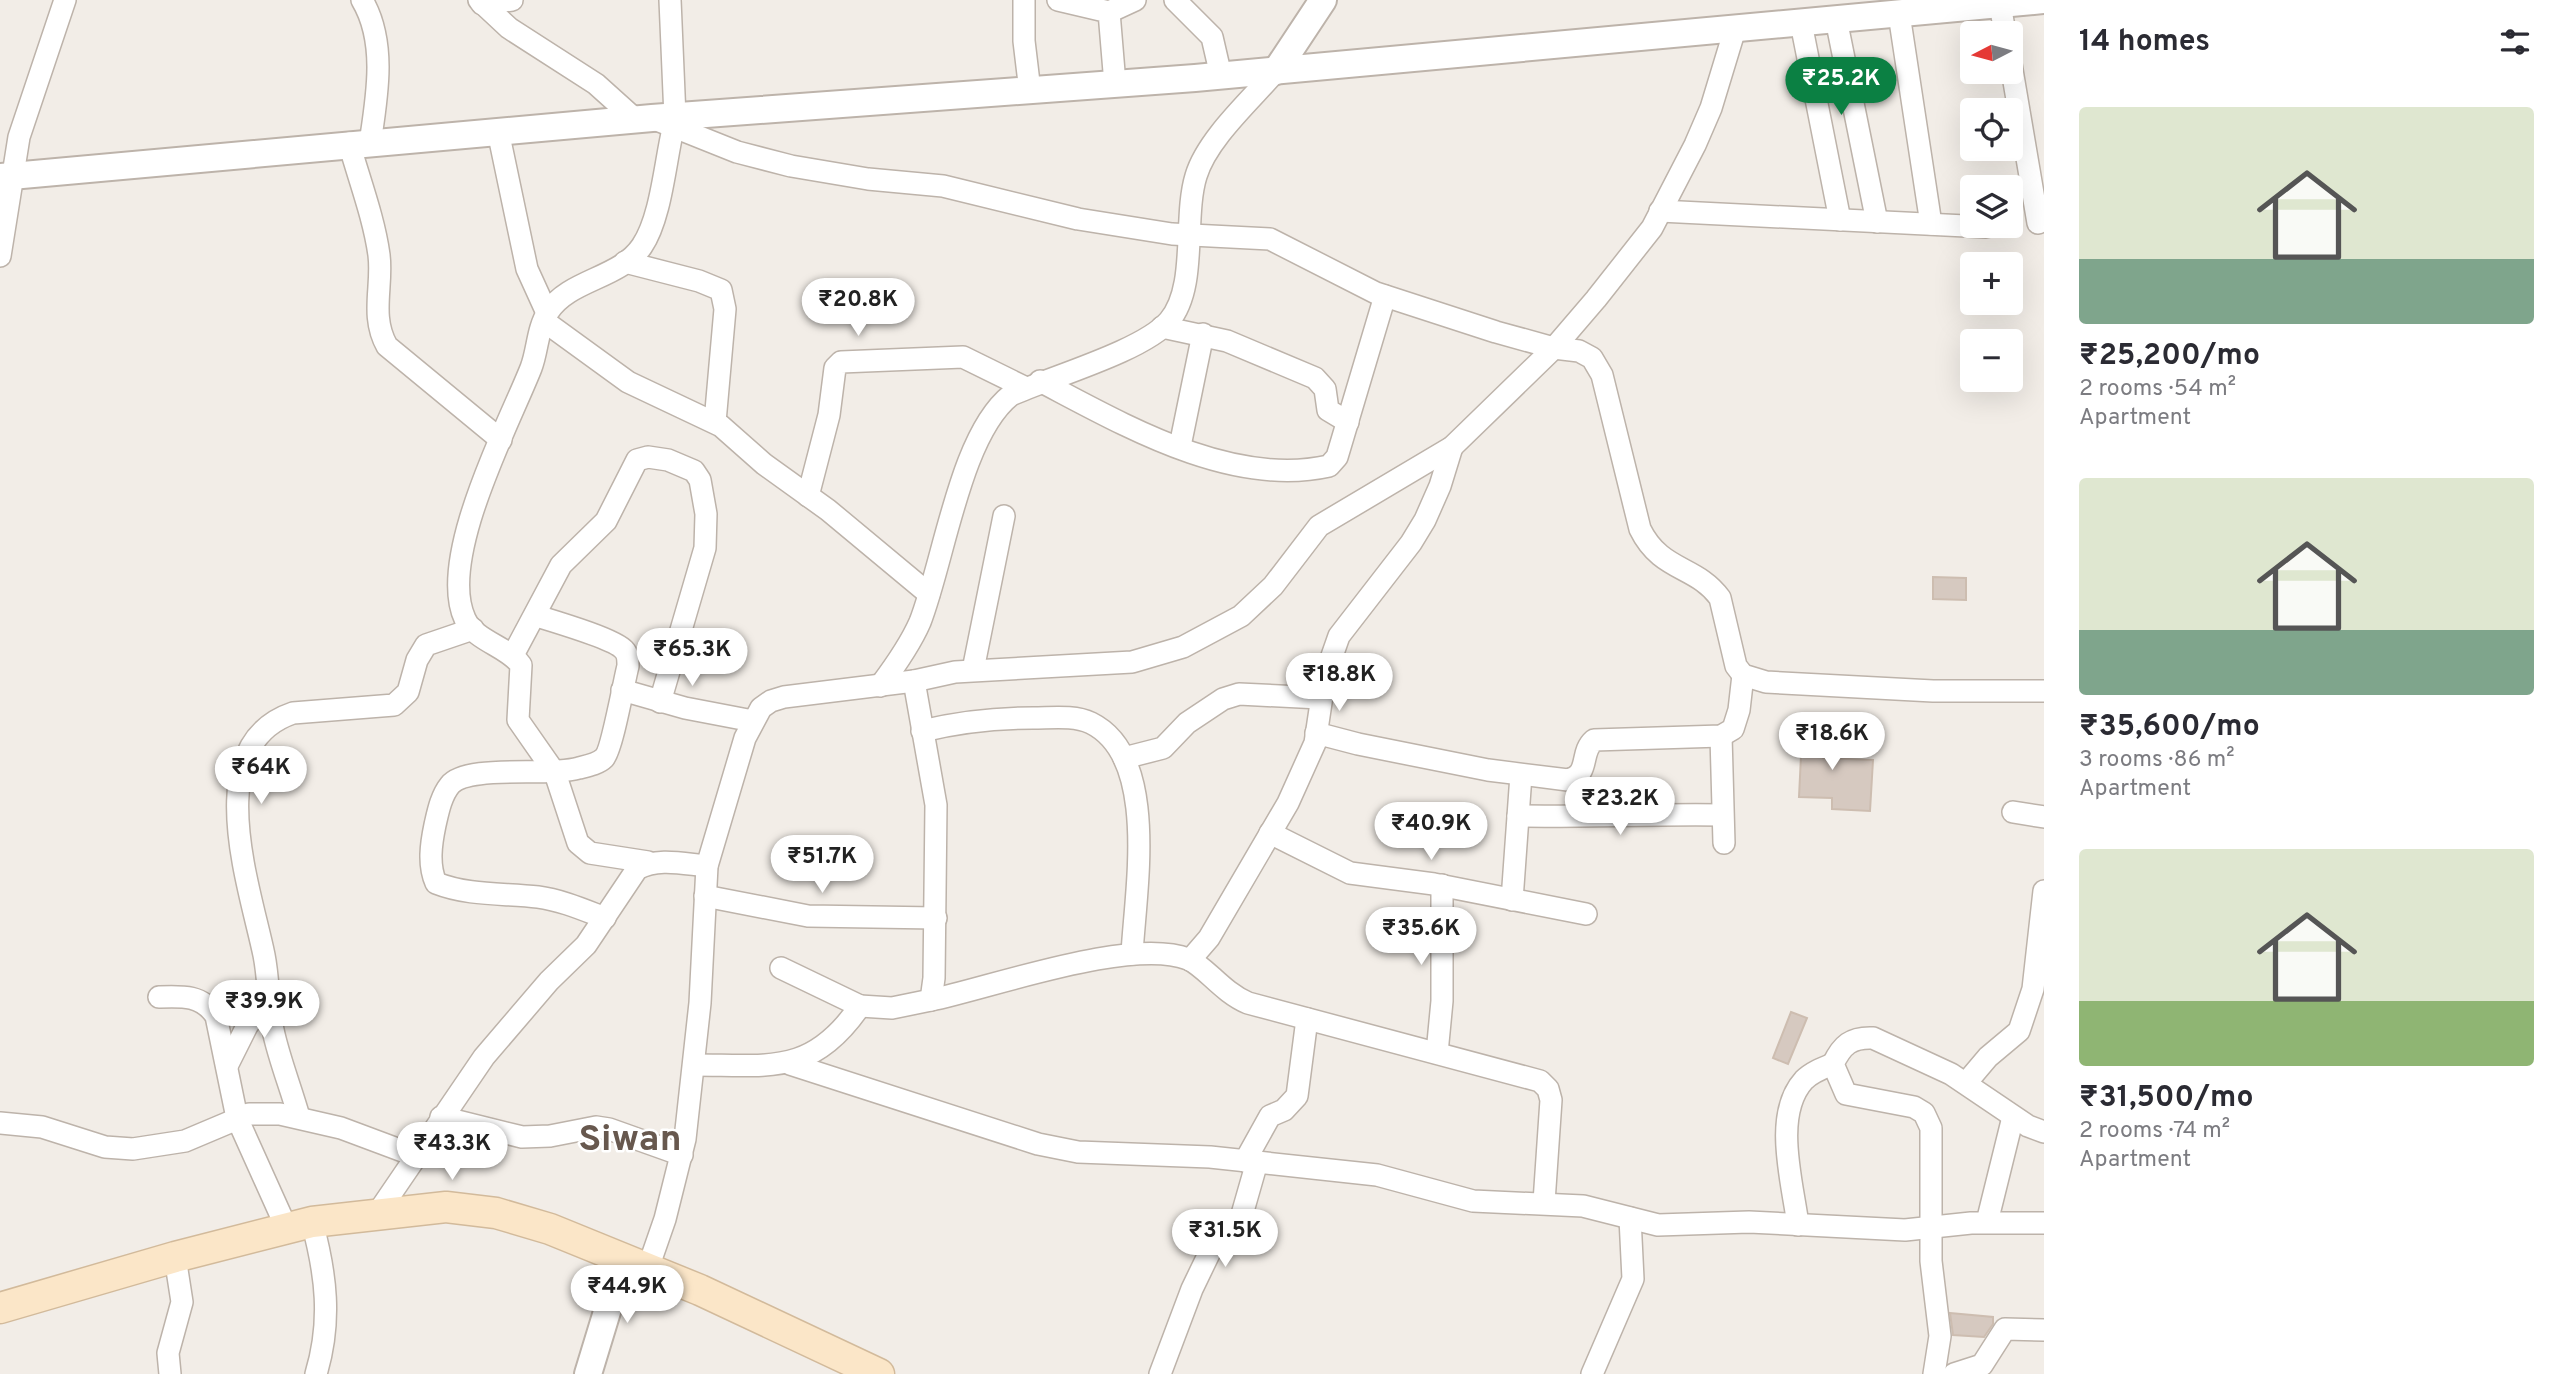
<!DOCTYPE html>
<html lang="en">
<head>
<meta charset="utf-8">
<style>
  body { margin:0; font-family:Overpass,sans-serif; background:#f7f7f7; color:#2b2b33; height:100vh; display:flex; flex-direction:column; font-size:26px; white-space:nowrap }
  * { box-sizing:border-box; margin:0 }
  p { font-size:23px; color:#7c7c81 }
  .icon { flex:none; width:38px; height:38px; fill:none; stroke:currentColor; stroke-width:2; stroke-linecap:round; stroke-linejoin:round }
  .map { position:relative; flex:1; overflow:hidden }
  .details { display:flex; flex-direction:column; background:#fff; width:525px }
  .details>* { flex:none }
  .needle { width:46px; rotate:264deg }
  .tools { position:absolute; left:1960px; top:21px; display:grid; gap:14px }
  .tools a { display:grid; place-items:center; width:63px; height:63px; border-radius:7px; background:#fff; box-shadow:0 7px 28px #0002; font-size:35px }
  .price { position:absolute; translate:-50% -60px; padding:0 16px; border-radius:24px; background:#fff; color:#222; font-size:23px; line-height:46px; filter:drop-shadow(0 2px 4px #0008) }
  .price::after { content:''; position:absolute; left:50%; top:42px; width:21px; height:16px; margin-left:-10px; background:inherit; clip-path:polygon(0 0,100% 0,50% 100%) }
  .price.selected { background:#0b8043; color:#fff }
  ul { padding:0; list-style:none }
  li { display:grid; align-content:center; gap:14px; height:371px; padding:0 35px }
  li span { display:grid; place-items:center; height:217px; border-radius:7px; color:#555 }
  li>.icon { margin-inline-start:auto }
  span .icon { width:126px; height:126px; fill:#fffc; stroke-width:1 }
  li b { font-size:30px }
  h2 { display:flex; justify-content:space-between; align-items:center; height:84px; padding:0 35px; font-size:30px }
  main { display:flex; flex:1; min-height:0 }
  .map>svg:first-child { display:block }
  .building { fill:#d6c9c0; stroke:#cdbdb0; stroke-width:2 }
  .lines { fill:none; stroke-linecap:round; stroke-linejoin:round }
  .minor-casing { stroke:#bdb3aa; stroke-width:24 }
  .tertiary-casing { stroke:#bdb3aa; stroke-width:30 }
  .secondary-casing { stroke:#d2ba9b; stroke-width:33 }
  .minor { stroke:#fff; stroke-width:21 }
  .tertiary { stroke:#fff; stroke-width:26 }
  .secondary { stroke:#fbe6c8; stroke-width:30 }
  .labels { text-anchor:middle; stroke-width:5; stroke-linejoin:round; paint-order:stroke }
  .town-label { font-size:37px; font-weight:bold; fill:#67584e; stroke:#fff }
</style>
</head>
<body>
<main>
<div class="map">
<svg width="2044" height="1374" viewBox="0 0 2044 1374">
  <rect width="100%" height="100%" fill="#f2ede7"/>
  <g class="building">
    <polygon points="1933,577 1966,578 1966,600 1933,599"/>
    <polygon points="1803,715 1825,717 1823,758 1873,760 1870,811 1832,809 1832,798 1799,797"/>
    <polygon points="1791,1012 1807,1018 1788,1064 1773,1058"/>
    <polygon points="1950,1313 1993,1317 1993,1324 1984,1337 1953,1335"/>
  </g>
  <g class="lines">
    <defs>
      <g id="minor">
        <path d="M362,0C387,42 377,97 370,143"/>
        <polyline points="479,0 509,28 596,84 636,120"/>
        <polyline points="670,0 675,117"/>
        <polyline points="1024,0 1024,41 1030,91"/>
        <polyline points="1058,0 1109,12 1115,84"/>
        <polyline points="1175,0 1212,37 1221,76"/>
        <polyline points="482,4 512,0"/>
        <polyline points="2000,4 2005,33"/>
        <polyline points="1109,12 1135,0"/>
        <polyline points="1899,14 1931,224"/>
        <polyline points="1836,19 1877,222"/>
        <polyline points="1801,23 1840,220"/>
        <polyline points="2011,64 2038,223"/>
        <path d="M652,118L737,152L791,166L868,179L943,186L1078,219L1172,234L1270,239L1376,293L1496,332L1554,348L1579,351L1592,358L1602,375L1640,529C1661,572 1696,565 1720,598L1736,666L1743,675L1766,682L1933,691H2044"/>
        <polyline points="498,131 527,269 547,313"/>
        <path d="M349,143C359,179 374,218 379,255C383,286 370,316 387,346L501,440"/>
        <polyline points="1660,211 1986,227"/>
        <polyline points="0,256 19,137 65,0"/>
        <polyline points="625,262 699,281 721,290 725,309 715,422"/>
        <polyline points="544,321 628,382 721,426 764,464 828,510 929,594"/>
        <polyline points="1162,327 1227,341 1315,378 1325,389 1328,410 1348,422"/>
        <path d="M1040,381C1124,425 1231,488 1329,466L1337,457L1385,296"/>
        <polyline points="1180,446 1203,334"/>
        <polyline points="808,496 829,415 835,368 841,362 963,357 1026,388"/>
        <path d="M537,616C553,621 615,639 624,650C628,654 628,660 628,666C624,681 612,750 604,758C598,764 587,766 579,768C548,777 467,764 450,785C441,796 438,812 435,825C431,844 428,865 436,883C469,896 504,893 538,897C561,900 584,910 605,918"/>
        <polyline points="513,655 561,565 606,521 637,460 648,457 668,460 694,471 700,480 706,514 705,548 660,702"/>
        <polyline points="973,670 1004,516"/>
        <path d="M880,686C895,666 910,645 920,622C944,561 960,435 1011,395C1051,377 1143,351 1169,321C1198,287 1183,218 1196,176C1207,139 1251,100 1276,71"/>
        <polyline points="622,690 685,708 753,721"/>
        <path d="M922,731C959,722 995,718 1033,718C1052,718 1074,715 1091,723C1160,757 1135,893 1132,954"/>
        <path d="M1316,733L1358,744L1488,770L1568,780C1591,774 1579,753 1594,740L1721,736L1733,729L1739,710L1743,675"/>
        <polyline points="1721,736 1724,843"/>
        <polyline points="1124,758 1163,748 1187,723 1223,699 1239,694 1320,698"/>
        <polyline points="2013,812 2044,817"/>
        <path d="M1518,816C1587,817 1654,814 1722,815"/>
        <polyline points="1270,833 1350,873 1434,884 1586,914"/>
        <path d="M648,862L590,853L578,843L555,773L518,720L521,665C507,646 475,641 465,619C437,559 508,426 531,368C538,350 537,329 548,312C569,279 620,279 642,246C661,218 665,163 673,129"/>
        <polyline points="705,896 808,916 936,918"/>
        <polyline points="1512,900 1521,775"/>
        <polyline points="1190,960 1209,938 1288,803 1315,743 1325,676 1339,636 1411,543 1425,520 1440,486 1452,447"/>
        <path d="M159,997C183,996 202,995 216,1016L237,1118L287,1229"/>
        <path d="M931,1000C993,987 1131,937 1188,959C1206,967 1222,992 1248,1003L1540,1081L1548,1089L1551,1100L1544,1202"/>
        <polyline points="860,1006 892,1008 931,1000 934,978 936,805 914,681"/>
        <polyline points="1437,1053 1442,1001 1442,885"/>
        <polyline points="790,1064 1038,1144 1078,1152 1210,1157 1377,1175 1473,1201 1583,1206 1658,1225 1749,1222 1905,1230 1971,1223 2044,1223"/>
        <path d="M694,1065C770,1065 812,1076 860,1006L781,968"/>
        <polyline points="227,1066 247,1026 269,995"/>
        <polyline points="1966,1083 1988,1057 2019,1031 2033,989 2044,891"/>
        <path d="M299,1117C291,1088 279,1059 273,1030C268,1005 269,980 264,955C250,887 199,745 293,713L394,705L408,692L417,660L426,645L473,629"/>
        <polyline points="441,1117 522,1137 550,1136 596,1127 609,1129 682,1155"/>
        <polyline points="0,1123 42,1127 105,1147 133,1149 185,1141 249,1114 280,1114 341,1128 416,1156"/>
        <polyline points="1245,1161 1270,1116 1284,1110 1297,1096 1307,1019"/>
        <path d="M377,1214L484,1057L549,981L586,945L637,869C658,857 684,864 707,866"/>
        <path d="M312,1222C326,1274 332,1321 316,1374"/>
        <polyline points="1987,1222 2013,1117"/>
        <path d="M1798,1225C1793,1184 1772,1115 1804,1080C1812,1072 1823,1068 1833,1064"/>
        <polyline points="648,1268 665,1219 685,1139 700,1003 707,866 745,738 761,708 771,701 784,697 914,681 955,672 1132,662 1183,647 1241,616 1273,586 1319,526 1452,447 1554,348 1596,299 1652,228 1695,145 1711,108 1735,29"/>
        <polyline points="170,1374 168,1353 182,1302 175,1257"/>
        <polyline points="1160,1374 1192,1289 1219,1233 1237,1232 1257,1162"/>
        <polyline points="1592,1374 1633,1279 1630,1218"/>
        <path d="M1934,1374L1940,1336L1931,1261V1128L1924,1113L1914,1107L1846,1094L1833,1064C1842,1045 1851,1037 1873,1038L1951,1074L2028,1126L2044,1132"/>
        <polyline points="1954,1374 1982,1365 2005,1329 2044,1330"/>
      </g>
      <g id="tertiary">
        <polyline points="1276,71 1323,0"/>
        <polyline points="0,177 652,118 1195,78 2044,0"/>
        <polyline points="588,1374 613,1292 631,1262"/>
      </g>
      <polyline id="secondary" points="0,1308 175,1257 312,1222 446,1207 496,1213 550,1229 700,1290 879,1374"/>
    </defs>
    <use href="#minor" class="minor-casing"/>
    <use href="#tertiary" class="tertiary-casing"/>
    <use href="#secondary" class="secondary-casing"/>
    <use href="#minor" class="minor"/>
    <use href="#tertiary" class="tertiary"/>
    <use href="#secondary" class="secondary"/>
  </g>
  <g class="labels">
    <g class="town-label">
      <text x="630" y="1150">Siwan</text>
    </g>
  </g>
</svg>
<div class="tools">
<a><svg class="needle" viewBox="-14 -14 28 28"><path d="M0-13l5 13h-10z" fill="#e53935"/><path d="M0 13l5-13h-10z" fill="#7c7c81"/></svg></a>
<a><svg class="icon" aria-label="locate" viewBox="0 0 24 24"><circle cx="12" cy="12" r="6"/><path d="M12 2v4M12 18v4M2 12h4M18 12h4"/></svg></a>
<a><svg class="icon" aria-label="layers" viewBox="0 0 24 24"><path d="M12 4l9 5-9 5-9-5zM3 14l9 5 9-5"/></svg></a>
<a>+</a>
<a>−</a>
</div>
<b class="price selected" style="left:1841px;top:117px">₹25.2K</b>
<b class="price" style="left:858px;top:338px">₹20.8K</b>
<b class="price" style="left:692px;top:688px">₹65.3K</b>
<b class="price" style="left:1339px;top:713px">₹18.8K</b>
<b class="price" style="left:1832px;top:772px">₹18.6K</b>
<b class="price" style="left:261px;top:806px">₹64K</b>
<b class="price" style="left:1620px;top:837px">₹23.2K</b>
<b class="price" style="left:1431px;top:862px">₹40.9K</b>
<b class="price" style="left:822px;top:895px">₹51.7K</b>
<b class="price" style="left:1421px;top:967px">₹35.6K</b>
<b class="price" style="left:264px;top:1040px">₹39.9K</b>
<b class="price" style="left:452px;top:1182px">₹43.3K</b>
<b class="price" style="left:1225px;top:1269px">₹31.5K</b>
<b class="price" style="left:627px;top:1325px">₹44.9K</b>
</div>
<section class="details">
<h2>14 homes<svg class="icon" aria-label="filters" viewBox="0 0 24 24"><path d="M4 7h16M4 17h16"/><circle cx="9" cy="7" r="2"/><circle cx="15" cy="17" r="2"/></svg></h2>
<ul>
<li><span style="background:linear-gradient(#dfe7d0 70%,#7fa58c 0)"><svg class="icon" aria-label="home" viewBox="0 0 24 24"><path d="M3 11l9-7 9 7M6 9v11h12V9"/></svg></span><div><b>₹25,200/mo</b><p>2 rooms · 54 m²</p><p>Apartment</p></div></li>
<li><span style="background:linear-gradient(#dfe7d0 70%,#7fa58c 0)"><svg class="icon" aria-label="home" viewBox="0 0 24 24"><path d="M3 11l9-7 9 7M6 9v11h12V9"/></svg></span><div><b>₹35,600/mo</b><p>3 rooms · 86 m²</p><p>Apartment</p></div></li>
<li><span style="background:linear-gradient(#dfe7d0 70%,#8fb573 0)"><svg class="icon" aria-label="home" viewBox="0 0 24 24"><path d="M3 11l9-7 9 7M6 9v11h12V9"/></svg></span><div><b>₹31,500/mo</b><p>2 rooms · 74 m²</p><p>Apartment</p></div></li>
</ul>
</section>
</main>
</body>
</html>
